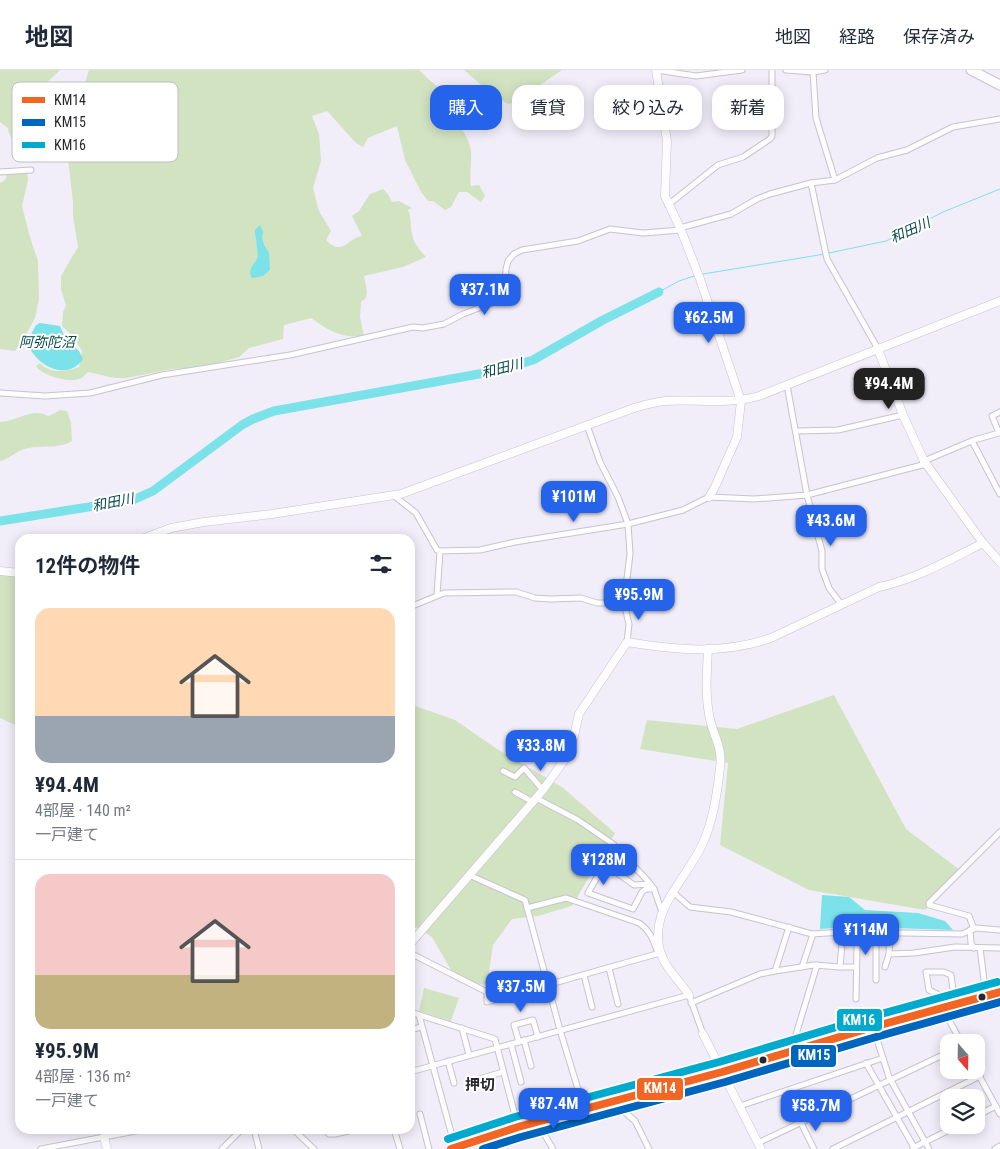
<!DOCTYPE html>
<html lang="ja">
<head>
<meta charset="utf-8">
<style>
  body { margin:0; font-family:"Roboto Condensed","Noto Sans JP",sans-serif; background:#f2f2f3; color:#1f2937; height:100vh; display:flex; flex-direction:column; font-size:19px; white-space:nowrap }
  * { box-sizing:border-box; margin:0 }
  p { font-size:16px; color:#747a83 }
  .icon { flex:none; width:28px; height:28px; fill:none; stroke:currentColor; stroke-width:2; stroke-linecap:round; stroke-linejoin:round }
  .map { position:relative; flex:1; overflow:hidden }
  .panel { position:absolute; left:15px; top:464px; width:400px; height:600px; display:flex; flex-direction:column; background:#fff; border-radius:15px; box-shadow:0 2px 12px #0003 }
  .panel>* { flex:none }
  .banner { position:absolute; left:430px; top:15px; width:475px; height:45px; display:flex; gap:10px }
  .needle { width:32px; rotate:160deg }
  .fabs { position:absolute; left:940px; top:964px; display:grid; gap:10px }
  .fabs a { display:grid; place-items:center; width:45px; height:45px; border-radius:10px; background:#fff; box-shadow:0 2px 12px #0003; font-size:25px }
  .price { position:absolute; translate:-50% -42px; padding:0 11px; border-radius:10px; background:#2563eb; color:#fff; font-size:16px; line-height:32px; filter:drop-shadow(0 1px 2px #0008) }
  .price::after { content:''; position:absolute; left:50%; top:30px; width:15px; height:11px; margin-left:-8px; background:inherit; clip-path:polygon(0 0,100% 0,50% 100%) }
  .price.on { background:#222; color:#fff }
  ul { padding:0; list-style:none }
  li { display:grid; align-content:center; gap:10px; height:265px; padding:0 20px }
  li+li { border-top:1px solid #e0e1e3 }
  li span { display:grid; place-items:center; height:155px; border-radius:15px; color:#555 }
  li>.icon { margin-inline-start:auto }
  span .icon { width:90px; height:90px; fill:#fffc; stroke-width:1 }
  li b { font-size:21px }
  h2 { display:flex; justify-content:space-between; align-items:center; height:60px; padding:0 20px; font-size:21px }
  .pill { padding:0 18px; border-radius:15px; background:#fff; box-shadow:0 2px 12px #0003; font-size:18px; line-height:45px }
  .pill.on { background:#2563eb; color:#fff }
  header { display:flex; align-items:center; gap:30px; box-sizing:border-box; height:70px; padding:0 25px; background:#fff; border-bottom:1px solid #e0e1e3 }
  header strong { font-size:24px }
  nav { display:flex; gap:28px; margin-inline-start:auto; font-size:18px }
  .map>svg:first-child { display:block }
  .green { fill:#d2e3c2 }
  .water { fill:#7ce2e9 }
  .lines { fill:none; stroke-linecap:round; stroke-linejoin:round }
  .stream { stroke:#7ce2e9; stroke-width:1 }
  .river { stroke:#7ce2e9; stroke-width:9 }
  .street-casing { stroke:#c6c4cc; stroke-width:7 }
  .secondary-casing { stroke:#c6c4cc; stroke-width:9 }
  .primary-casing { stroke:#c6c4cc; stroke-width:11 }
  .street { stroke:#fdfcfe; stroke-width:5 }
  .secondary { stroke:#fdfcfe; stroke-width:8 }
  .primary { stroke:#fdfcfe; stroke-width:9 }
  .bus-1-casing { stroke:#fff; stroke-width:11 }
  .bus-2-casing { stroke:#fff; stroke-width:11 }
  .bus-3-casing { stroke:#fff; stroke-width:11 }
  .bus-1 { stroke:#f26522; stroke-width:8 }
  .bus-2 { stroke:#0065bd; stroke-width:8 }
  .bus-3 { stroke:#00a9ce; stroke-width:8 }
  .bus-dot { fill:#2a282f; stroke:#fff; stroke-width:2 }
  .labels { text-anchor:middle; stroke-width:4; stroke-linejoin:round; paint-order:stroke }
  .water-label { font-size:14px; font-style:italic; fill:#074a4c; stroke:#fff }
  .quarter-label { font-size:15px; font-weight:bold; fill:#2a282f; stroke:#fff }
  .key { fill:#fff; stroke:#bfbec1; stroke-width:1 }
  .key-label { font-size:14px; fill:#2a282f }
  .line-badge { stroke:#fff; stroke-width:2 }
  .badge-label { font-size:14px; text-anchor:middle; font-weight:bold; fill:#fff }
</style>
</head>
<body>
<header>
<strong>地図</strong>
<nav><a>地図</a><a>経路</a><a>保存済み</a></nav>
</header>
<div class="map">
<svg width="1000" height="1079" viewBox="0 0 1000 1079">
  <rect width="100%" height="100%" fill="#f1eefa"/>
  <g class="green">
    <path d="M0,0H60C55,6 47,11 43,17C30,37 30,60 29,83L25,84C18,76 9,69 8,58L0,52Z"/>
    <path d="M89,0H419C432,14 454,26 461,46C462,50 461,54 462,58C464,64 469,70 470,76C473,88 469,103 471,116L479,115L485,126L481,132L467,122H459L451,137L445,140L433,131H428L421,122L405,90L397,56L368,68L363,77L356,73L327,41L312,46L319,64L321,91L313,118L319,141L331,161L326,170C342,187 346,169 362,166L352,146L359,141L370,124L383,119L388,124L392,132L399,131L412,138L408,140C412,148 410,155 412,163C413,173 420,180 426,187L403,197L364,206L367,221L366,228L361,232L360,247L364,266C343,269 327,260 311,248L284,255L283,269L249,278L239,287L204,297L172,299L126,308H114L88,302C87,303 83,307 82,308C72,314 42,306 36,296L40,293C50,304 66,302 79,297L82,281L73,266L62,256L63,242L66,235L61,219V206L78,177L73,146V133L68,89L75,44Z"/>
    <polygon points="464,0 562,0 540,15 523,30 508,34 494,26"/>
    <polygon points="27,102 28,110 22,136 30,167 38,191 39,229 35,248 23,270 15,281 0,279 0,113 5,110 7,105"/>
    <path d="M61,340L67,341L71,353L72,371C60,379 42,375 29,378C15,380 13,388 0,391V352C17,352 31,337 48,346Z"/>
    <polygon points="0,501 20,505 20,657 0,648"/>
    <polygon points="834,625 906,759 960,800 925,840 809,820 720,775 728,693 640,679 647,650 737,659"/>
    <polygon points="410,634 455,650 497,679 562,717 615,763 572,836 538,846 512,849 493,875 487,915 458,912 432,867 416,857 410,865"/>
    <polygon points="424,918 459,928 451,951 419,941"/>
  </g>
  <g class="water">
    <path d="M260,155L263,162L262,168L264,175L269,183L270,200L263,206L252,208C247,199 253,196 257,189C259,184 255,167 255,160Z"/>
    <path d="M40,253L60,256L66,270L79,281L83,289C66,313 35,295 27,272L36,255Z"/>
    <polygon points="822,825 849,827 865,840 918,843 945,851 953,860 892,858 867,852 842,851 836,858 820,859"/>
  </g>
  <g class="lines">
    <g class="stream">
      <polyline points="829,183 886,171 943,142 1000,119"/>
      <polyline points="703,204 825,184"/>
      <polyline points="659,222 679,211 694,206"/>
    </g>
    <polyline class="river" points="0,451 133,430 153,421 242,355 253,349 274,341 501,300 533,290 603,250 659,222"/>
    <defs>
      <g id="street">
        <polyline points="656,0 696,6 742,0"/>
        <polyline points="786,0 813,2 825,0"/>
        <polyline points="813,2 816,48 835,110"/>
        <polyline points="0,102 31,100"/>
        <polyline points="811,113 827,189 878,279"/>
        <polyline points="668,135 718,95 743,87 770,69 772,66 772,0"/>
        <polyline points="680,158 731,144 757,129 770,124 811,113 835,110 877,88 907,80 953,57 1000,49"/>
        <polyline points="787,315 807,425 822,481 822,499 829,518 841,534"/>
        <polyline points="0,323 45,326 90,323 162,305 290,285 413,257 423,258 444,254 463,244 500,230 504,226 506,199 508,191 514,184 522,180 578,171 610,159 643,163 681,160"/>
        <polyline points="587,355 600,392 618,427 628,454 630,484 624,533 629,554 627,572"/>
        <polyline points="796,361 838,360 903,345"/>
        <polyline points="972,371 1000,424"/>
        <polyline points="924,391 974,370 999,363 992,346 1000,342"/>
        <polyline points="393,425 416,443 437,480 440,481 437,525"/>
        <polyline points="440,481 480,480 515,472 628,454 683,440 709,427 754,429 807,425 926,394"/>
        <polyline points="410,537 444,523 516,522 535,528 550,529 581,528 597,533 624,533"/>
        <polyline points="503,701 515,707 524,698 543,720"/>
        <polyline points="515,722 533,732"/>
        <polyline points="536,728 578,750 613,774 648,811 654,819 662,842"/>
        <polyline points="469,805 525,830 560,960 584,1039"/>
        <polyline points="650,814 634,815 613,800 606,800 600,802 588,823 633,839 642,822 646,819 654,819"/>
        <polyline points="673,822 690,837 731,842 812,864 843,862 962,864 976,858 1000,860"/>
        <path d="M527,838L566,828L639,853C650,860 654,872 658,883"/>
        <polyline points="974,859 969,846 929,835 929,833 1000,762"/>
        <polyline points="970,860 971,873 974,878"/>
        <polyline points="876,862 876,910"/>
        <polyline points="890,862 889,884 914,883 955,877 1000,878"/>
        <polyline points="980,878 986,926"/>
        <polyline points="410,883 487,922 487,932 660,883"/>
        <polyline points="802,897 813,864"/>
        <polyline points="840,897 843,862"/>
        <polyline points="885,897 889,884"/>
        <polyline points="609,898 618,934"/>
        <polyline points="775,901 789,857"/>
        <polyline points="584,905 592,937"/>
        <polyline points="856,929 857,875"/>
        <polyline points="691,933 760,904 775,901 814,895 840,897 856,897"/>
        <polyline points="943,939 961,972"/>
        <polyline points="938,940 937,924 929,920 926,902 944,902 951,905 955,935"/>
        <polyline points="410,942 495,969 518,1057"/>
        <polyline points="419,945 455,1077"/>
        <polyline points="873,957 889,1007 929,1079"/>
        <polyline points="462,958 469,985"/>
        <polyline points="410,960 421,957"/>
        <polyline points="524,970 531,996"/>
        <polyline points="519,972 514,955 533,950 538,967"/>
        <polyline points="511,974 521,1012"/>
        <polyline points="791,981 817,895"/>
        <polyline points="448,991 454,1013"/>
        <polyline points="866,993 915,1079"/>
        <polyline points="976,1000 1000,1044"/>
        <polyline points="410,1002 689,925 703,964"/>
        <polyline points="482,1008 503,1002"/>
        <polyline points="614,1031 620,1038 635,1051 649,1079"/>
        <polyline points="740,1036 883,988"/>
        <polyline points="420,1044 429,1079"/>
        <polyline points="976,1046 996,1036"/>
        <polyline points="537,1052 553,1079"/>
        <polyline points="801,1053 814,1079"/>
        <polyline points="254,1059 259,1079"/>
        <polyline points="293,1059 314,1079"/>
        <polyline points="324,1059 329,1064 335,1064 357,1059"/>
        <polyline points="394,1059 400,1079"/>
        <polyline points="758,1073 949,982"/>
        <polyline points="913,1078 959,1055"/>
        <polyline points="41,1079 146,1059"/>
        <polyline points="222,1079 242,1059"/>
        <polyline points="833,1079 980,1006"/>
        <polyline points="995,1079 1000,1076"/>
      </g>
      <g id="secondary">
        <polyline points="656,0 667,71 665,126 681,160 700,209 741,331 737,367 714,419 709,427"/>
        <polyline points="878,279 903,345 924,391 983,473 1000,492"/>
        <path d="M142,469L171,458L204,452L272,444L401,424L634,338C644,335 655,332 665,331C696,329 728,335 759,326L1000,231"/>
        <polyline points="0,501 20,503"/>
        <path d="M410,874L543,720L565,689L569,680L573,670L579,644L627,572C677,580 722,585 771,568L879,517C916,509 949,490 983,473"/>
        <path d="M689,925C679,910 665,898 660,881C649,839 686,810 702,775C713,752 717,724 720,698C723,675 712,665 709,644C705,623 707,600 708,579"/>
        <polyline points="703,964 761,1079"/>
        <polyline points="104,1067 107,1079"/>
      </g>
      <g id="primary">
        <polyline points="971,0 1000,15"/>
        <polyline points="451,1079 518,1057 722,1002 873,957 943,939 1000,922"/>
      </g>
    </defs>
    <use href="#street" class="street-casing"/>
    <use href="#secondary" class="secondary-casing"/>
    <use href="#primary" class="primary-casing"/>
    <use href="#street" class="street"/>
    <use href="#secondary" class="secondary"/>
    <use href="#primary" class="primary"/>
    <defs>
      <polyline id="bus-1" points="451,1079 518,1057 722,1002 873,957 1000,922"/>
      <polyline id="bus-2" points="483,1079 521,1067 725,1012 876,967 1000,932"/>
      <polyline id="bus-3" points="448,1069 515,1047 719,992 870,947 997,912"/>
    </defs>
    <use href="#bus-1" class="bus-1-casing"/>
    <use href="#bus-2" class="bus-2-casing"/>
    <use href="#bus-3" class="bus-3-casing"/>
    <use href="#bus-1" class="bus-1"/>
    <use href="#bus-2" class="bus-2"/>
    <use href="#bus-3" class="bus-3"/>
  </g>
  <g class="bus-dot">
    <circle cx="982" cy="927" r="4.5"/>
    <circle cx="763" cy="990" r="4.5"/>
  </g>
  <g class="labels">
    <g class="water-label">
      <text transform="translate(910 160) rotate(-24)" y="5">和田川</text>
      <text x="47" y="277">阿弥陀沼</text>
      <text transform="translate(502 298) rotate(-14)" y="5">和田川</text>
      <text transform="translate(113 432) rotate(-11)" y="5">和田川</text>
    </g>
    <g class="quarter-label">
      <text x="480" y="1020">押切</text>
    </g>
  </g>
  <rect x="12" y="12" width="166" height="80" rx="8" class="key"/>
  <rect x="22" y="27" width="23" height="6" fill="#f26522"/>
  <rect x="22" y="49" width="23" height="7" fill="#0065bd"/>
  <rect x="22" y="72" width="23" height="6" fill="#00a9ce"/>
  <g class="key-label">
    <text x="54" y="35">KM14</text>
    <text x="54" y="57">KM15</text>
    <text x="54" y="80">KM16</text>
  </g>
  <g class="line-badge">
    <rect x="836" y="938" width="47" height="24" rx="5" fill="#00a9ce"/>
    <rect x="790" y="974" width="47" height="24" rx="5" fill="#0065bd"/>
    <rect x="636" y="1007" width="48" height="24" rx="5" fill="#f26522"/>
  </g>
  <g class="badge-label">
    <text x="859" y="955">KM16</text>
    <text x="814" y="990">KM15</text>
    <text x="660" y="1023">KM14</text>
  </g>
</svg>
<div class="fabs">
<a><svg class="needle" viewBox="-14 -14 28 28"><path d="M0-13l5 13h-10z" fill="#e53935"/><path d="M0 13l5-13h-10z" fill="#747a83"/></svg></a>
<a><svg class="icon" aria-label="layers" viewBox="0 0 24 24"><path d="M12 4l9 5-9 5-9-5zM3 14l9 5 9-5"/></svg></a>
</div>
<b class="price" style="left:485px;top:246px">¥37.1M</b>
<b class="price" style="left:709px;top:274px">¥62.5M</b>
<b class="price on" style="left:889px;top:340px">¥94.4M</b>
<b class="price" style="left:574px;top:453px">¥101M</b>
<b class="price" style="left:831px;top:477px">¥43.6M</b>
<b class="price" style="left:639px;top:551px">¥95.9M</b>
<b class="price" style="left:541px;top:702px">¥33.8M</b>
<b class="price" style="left:604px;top:816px">¥128M</b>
<b class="price" style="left:866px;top:886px">¥114M</b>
<b class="price" style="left:521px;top:943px">¥37.5M</b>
<b class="price" style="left:554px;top:1060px">¥87.4M</b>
<b class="price" style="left:816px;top:1062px">¥58.7M</b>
<div class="banner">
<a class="pill on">購入</a>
<a class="pill">賃貸</a>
<a class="pill">絞り込み</a>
<a class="pill">新着</a>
</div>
<section class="panel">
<h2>12件の物件<svg class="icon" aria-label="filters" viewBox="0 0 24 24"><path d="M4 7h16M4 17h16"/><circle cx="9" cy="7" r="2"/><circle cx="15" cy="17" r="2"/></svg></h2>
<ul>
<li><span style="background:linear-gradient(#ffd9b3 70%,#9aa5b1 0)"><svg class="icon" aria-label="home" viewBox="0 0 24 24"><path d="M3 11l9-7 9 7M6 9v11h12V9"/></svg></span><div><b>¥94.4M</b><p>4部屋 · 140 m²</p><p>一戸建て</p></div></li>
<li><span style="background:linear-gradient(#f6c9c9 65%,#c2b280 0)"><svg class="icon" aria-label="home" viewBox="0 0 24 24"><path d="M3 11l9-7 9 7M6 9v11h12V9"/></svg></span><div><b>¥95.9M</b><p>4部屋 · 136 m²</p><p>一戸建て</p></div></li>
</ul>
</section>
</div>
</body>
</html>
